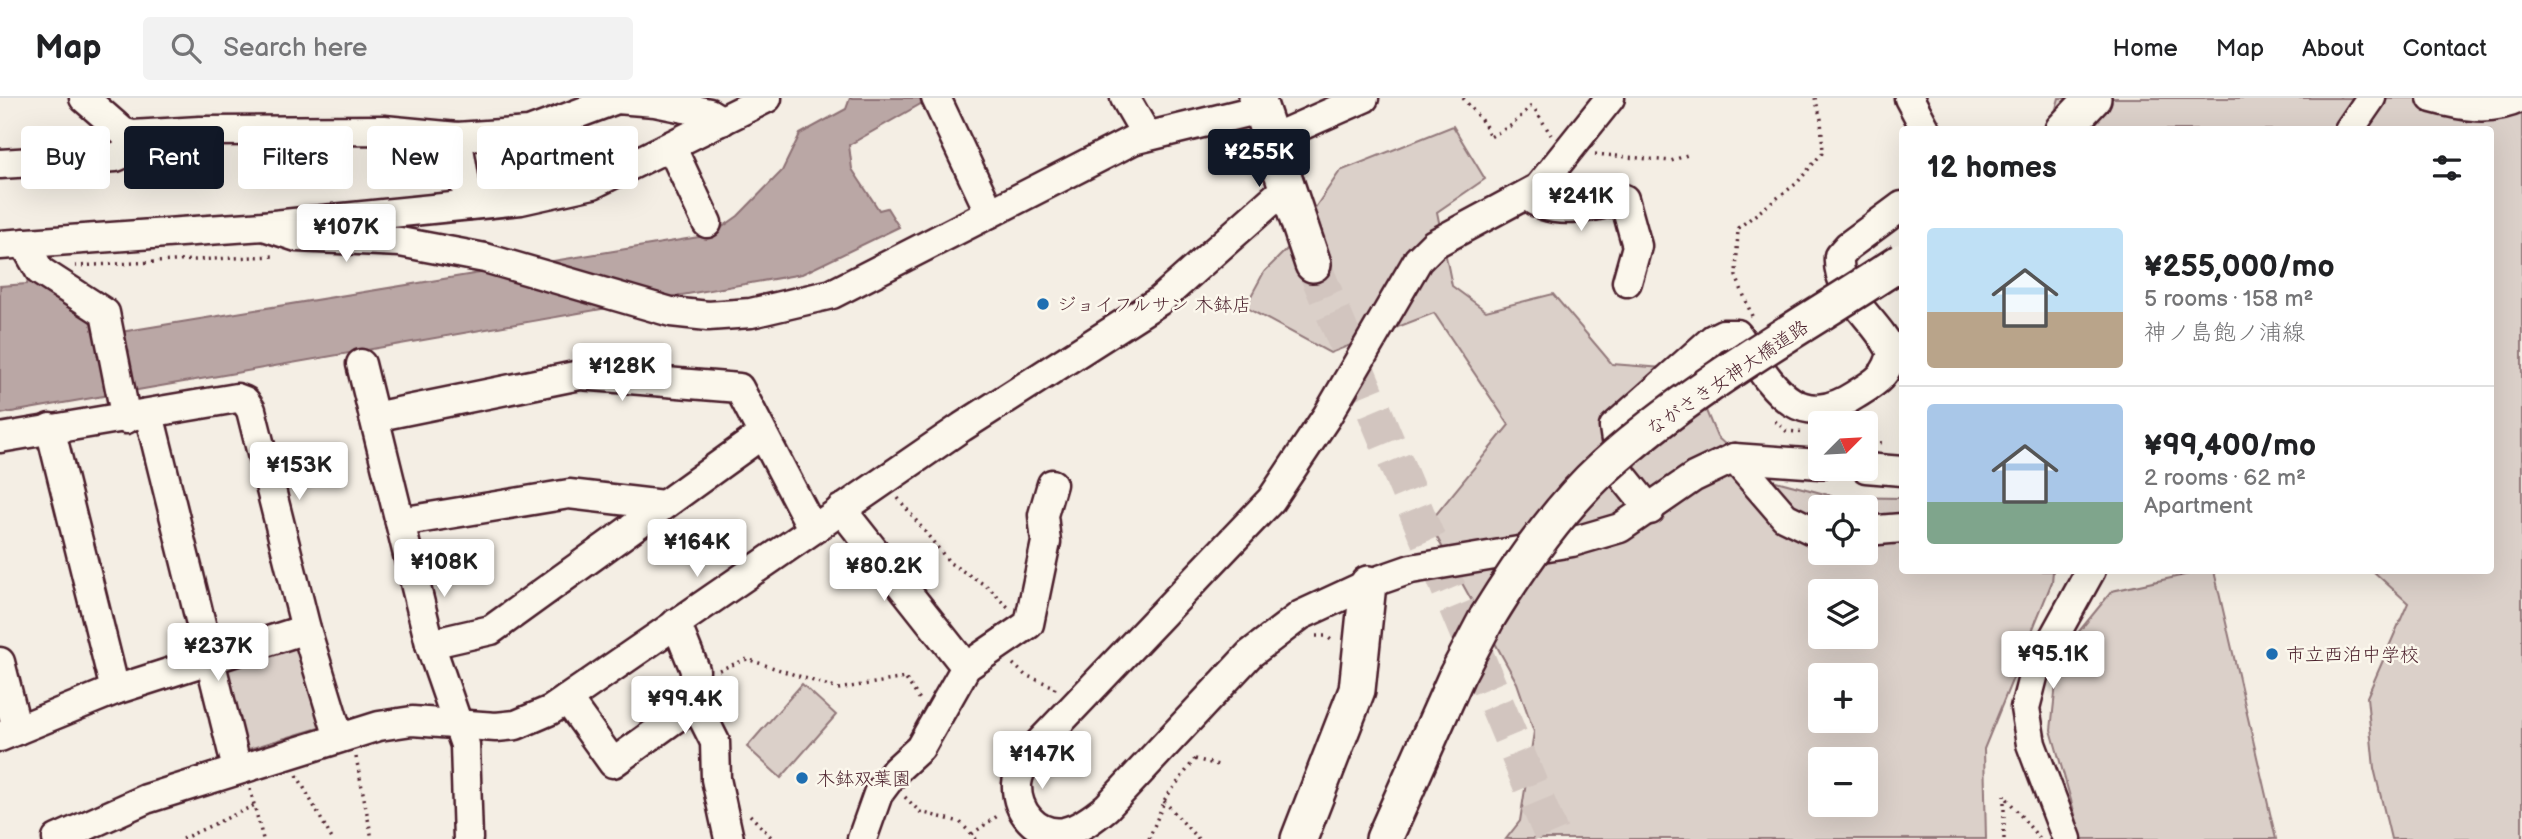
<!DOCTYPE html>
<html lang="en">
<head>
<meta charset="utf-8">
<style>
  body { margin:0; font-family:"Balsamiq Sans","Klee One",sans-serif; background:#f2f2f2; color:#202124; height:100vh; display:flex; flex-direction:column; font-size:26px; white-space:nowrap }
  * { box-sizing:border-box; margin:0 }
  p { font-size:23px; color:#757577 }
  .icon { flex:none; width:38px; height:38px; fill:none; stroke:currentColor; stroke-width:2; stroke-linecap:round; stroke-linejoin:round }
  .map { position:relative; flex:1; overflow:hidden }
  .side { position:absolute; left:1899px; top:28px; width:595px; height:448px; display:flex; flex-direction:column; background:#fff; border-radius:7px; box-shadow:0 7px 28px #0002 }
  .side>* { flex:none }
  .hud { position:absolute; left:21px; top:28px; width:665px; height:63px; display:flex; gap:14px }
  .needle { width:46px; rotate:66deg }
  .controls { position:absolute; left:1808px; top:313px; display:grid; gap:14px }
  .controls a { display:grid; place-items:center; width:70px; height:70px; border-radius:7px; background:#fff; box-shadow:0 7px 28px #0002; font-size:35px }
  .price { position:absolute; translate:-50% -60px; padding:0 16px; border-radius:7px; background:#fff; color:#222; font-size:23px; line-height:46px; filter:drop-shadow(0 2px 4px #0008) }
  .price::after { content:''; position:absolute; left:50%; top:42px; width:21px; height:16px; margin-left:-10px; background:inherit; clip-path:polygon(0 0,100% 0,50% 100%) }
  .price.selected { background:#111827; color:#fff }
  ul { padding:0; list-style:none }
  li { display:flex; align-items:center; gap:21px; height:175px; padding:0 28px }
  li+li { border-top:2px solid #e0e0e0 }
  li span { display:grid; place-items:center; flex:none; width:196px; height:140px; border-radius:7px; color:#555 }
  li>.icon { margin-inline-start:auto }
  span .icon { width:84px; height:84px; fill:#fffc; stroke-width:1 }
  li b { font-size:30px }
  h2 { display:flex; justify-content:space-between; align-items:center; height:84px; padding:0 28px; font-size:30px }
  .chip { padding:0 24px; border-radius:7px; background:#fff; box-shadow:0 7px 28px #0002; font-size:24px; line-height:63px }
  .chip.selected { background:#111827; color:#fff }
  header { display:flex; align-items:center; gap:42px; box-sizing:border-box; height:98px; padding:0 35px; background:#fff; border-bottom:2px solid #e0e0e0 }
  header strong { font-size:33px }
  nav { display:flex; gap:38px; margin-inline-start:auto; font-size:24px }
  .search { width:490px; height:63px; background:#f2f2f2; display:flex; align-items:center; gap:18px; box-sizing:border-box; padding:0 24px; border-radius:7px; color:#757577; font-size:26px }
  .map>svg:first-child { display:block }
  .green { fill:#dbd0c9; stroke:#92787a; stroke-width:2; fill-rule:evenodd }
  .water { fill:#baa7a5; stroke:#8d7174; stroke-width:2 }
  .lines { fill:none; stroke-linecap:round; stroke-linejoin:round }
  .major-tunnel { stroke:#d2c5bf; stroke-width:35; stroke-dasharray:35 18; stroke-linecap:butt }
  .minor-casing { stroke:#4a1f2b; stroke-width:33 }
  .major-casing { stroke:#4a1f2b; stroke-width:40 }
  .path { stroke:#4a1f2b; stroke-width:3.5; stroke-dasharray:2 5; stroke-linecap:butt }
  .minor { stroke:#fbf7ec; stroke-width:28 }
  .major { stroke:#fbf7ec; stroke-width:35 }
  .major-bridge-casing { stroke:#4a1f2b; stroke-width:40; stroke-linecap:butt }
  .major-bridge { stroke:#fbf7ec; stroke-width:35 }
  .poi-dot { fill:#1f6fb2; stroke:#fbf7ec; stroke-width:2.5 }
  .labels { text-anchor:middle; stroke-width:5; stroke-linejoin:round; paint-order:stroke }
  .poi-label { font-size:19px; fill:#4a1f2b; stroke:#fbf7ec; text-anchor:start }
  .street-label { font-size:19px; fill:#4a1f2b; stroke:#fbf7ec }
</style>
</head>
<body>
<header>
<strong>Map</strong>
<div class="search"><svg class="icon" aria-label="search" viewBox="0 0 24 24"><circle cx="10" cy="10" r="6"/><path d="M15 15l6 6"/></svg>Search here</div>
<nav><a>Home</a><a>Map</a><a>About</a><a>Contact</a></nav>
</header>
<div class="map">
<svg width="2522" height="741" viewBox="0 0 2522 741">
  <rect width="100%" height="100%" fill="#f4eee4"/>
  <filter id="ink" filterUnits="userSpaceOnUse"><feTurbulence type="fractalNoise" baseFrequency=".0143" numOctaves="2"/><feDisplacementMap in="SourceGraphic" scale="14" xChannelSelector="R" yChannelSelector="G"/><feConvolveMatrix kernelMatrix="1 2 1 2 8 2 1 2 1" color-interpolation-filters="sRGB"/></filter>
  <g filter="url(#ink)">
    <g class="green">
      <polygon points="2059,0 2522,0 2522,741 2391,741 2374,670 2367,599 2408,505 2373,473 2490,472 2490,32 2050,32"/>
      <path d="M1453,28L1485,81L1437,114L1452,188L1486,213L1553,196L1612,266L1689,272L1717,339L1761,379L1836,399L1902,400V472L2053,473L2052,484L1984,651L1986,741H1506L1520,723L1534,634L1517,585L1429,425L1509,327L1434,215L1330,255L1245,209L1264,174L1287,151L1340,73ZM1820,410H1866V455H1820ZM1820,494H1866V539H1820ZM1820,578H1866V623H1820ZM1820,662H1866V707H1820Z"/>
      <polygon points="2203,473 2214,473 2276,741 2082,741 2051,632 2059,558 2112,493"/>
      <polygon points="298,546 322,629 242,653 218,570"/>
      <polygon points="802,586 836,617 781,680 747,649"/>
    </g>
    <polygon class="water" points="850,0 931,0 849,47 852,71 879,112 887,110 899,129 802,176 0,316 0,188 27,186 30,176 92,219 96,238 711,137 738,118 782,73 800,36 846,11"/>
    <g class="lines">
      <polyline class="major-tunnel" points="1313,166 1553,741"/>
      <defs>
        <g id="minor">
          <polyline points="84,0 123,34 132,37 200,33 384,32 457,39 529,34 617,1 655,4 709,15 722,23"/>
          <polyline points="936,0 990,115"/>
          <polyline points="1125,0 1147,38"/>
          <path d="M1610,0L1538,90L1434,146L1418,162L1327,318L1271,402L1029,656C1024,665 1018,675 1017,686C1016,713 1036,738 1064,734C1080,731 1095,719 1107,709L1250,556L1301,517L1368,486L1411,471L1572,444L1620,430L1694,379L1734,360L1820,366"/>
          <polyline points="1909,0 1926,32"/>
          <path d="M2432,0C2461,8 2491,14 2520,0"/>
          <polyline points="2349,32 2371,0"/>
          <polyline points="457,39 469,107"/>
          <polyline points="1271,41 1364,0"/>
          <polyline points="671,48 707,125"/>
          <polyline points="0,66 116,59 125,55 132,37"/>
          <path d="M1527,97C1552,121 1594,108 1624,101L1637,148L1627,184"/>
          <polyline points="264,128 297,139 400,144 485,160 671,214 708,218 751,215 832,196 1133,42 1260,11"/>
          <polyline points="24,145 40,173 105,215 126,321"/>
          <polyline points="0,147 264,128 521,102 593,86 767,0"/>
          <polyline points="361,266 430,546 465,647 468,741"/>
          <polyline points="149,316 237,671"/>
          <polyline points="374,319 580,277 739,290 812,430"/>
          <polyline points="50,330 115,592"/>
          <polyline points="0,340 237,300 245,303 251,312 306,531 339,640"/>
          <polyline points="1734,360 1785,419 1820,436"/>
          <polyline points="1866,370 1902,373"/>
          <polyline points="841,411 966,569"/>
          <path d="M1650,412L1621,376L1614,329L1713,241L1723,236H1737C1769,282 1793,337 1855,297C1874,285 1887,279 1892,255C1878,221 1836,199 1839,158L1848,148L1902,108"/>
          <polyline points="400,424 569,396 663,407"/>
          <polyline points="1866,433 1902,430"/>
          <polyline points="676,525 695,572 694,602 715,644 716,681 729,741"/>
          <polyline points="430,546 491,532 761,337"/>
          <polyline points="0,564 17,632"/>
          <polyline points="567,601 613,665 695,606"/>
          <polyline points="0,639 115,592 306,531"/>
          <polyline points="57,741 146,701 379,628 412,623 496,629 516,627 551,612 962,329 1159,203 1288,88"/>
          <polyline points="862,741 878,696 896,672 920,650 966,569 1029,526 1046,444 1043,417 1052,386"/>
          <polyline points="2067,741 2031,646 2025,610 2034,575 2091,472"/>
        </g>
        <g id="major">
          <polyline points="1257,0 1313,166"/>
          <polyline points="2063,32 2093,0"/>
          <polyline points="1299,741 1357,592 1368,486"/>
          <polyline points="1384,741 1457,577 1487,520"/>
        </g>
      </defs>
      <use href="#minor" class="minor-casing"/>
      <use href="#major" class="major-casing"/>
      <g class="path">
        <polyline points="1463,0 1485,27 1490,39 1512,27 1530,9 1534,10 1551,37"/>
        <polyline points="1595,56 1671,63 1690,56"/>
        <polyline points="75,168 274,158"/>
        <polyline points="1752,218 1736,178 1738,130 1797,85 1823,54 1821,21 1815,0"/>
        <polyline points="1775,323 1786,333 1806,335"/>
        <polyline points="1866,343 1883,345"/>
        <polyline points="898,400 950,465 988,489 1008,509"/>
        <polyline points="2174,472 2184,479"/>
        <polyline points="1316,538 1326,538 1334,544"/>
        <polyline points="1013,566 1025,577 1055,589 1053,596"/>
        <polyline points="719,572 747,561 838,591 905,580 921,603"/>
        <polyline points="356,659 372,741"/>
        <polyline points="1195,661 1218,667"/>
        <polyline points="297,677 332,741"/>
        <polyline points="250,691 263,741"/>
        <polyline points="905,699 920,714 960,724 976,741"/>
        <polyline points="1164,703 1198,741"/>
        <polyline points="750,717 773,741"/>
        <polyline points="972,736 1000,716"/>
        <polyline points="182,741 255,707"/>
        <polyline points="1149,741 1165,701 1195,661"/>
        <polyline points="2004,741 2004,697 2039,740"/>
      </g>
      <use href="#minor" class="minor"/>
      <use href="#major" class="major"/>
      <defs>
        <path id="major-bridge" d="M1487,520C1520,466 1558,411 1604,369C1694,287 1802,229 1902,163"/>
      </defs>
      <use href="#major-bridge" class="major-bridge-casing"/>
      <use href="#major-bridge" class="major-bridge"/>
    </g>
  </g>
  <g class="poi-dot">
    <circle cx="1043" cy="206" r="7"/>
    <circle cx="2272" cy="556" r="7"/>
    <circle cx="802" cy="680" r="7"/>
  </g>
  <g class="labels">
    <g class="poi-label">
      <text x="1057" y="213">ジョイフルサン 木鉢店</text>
      <text x="2286" y="563">市立西泊中学校</text>
      <text x="816" y="687">木鉢双葉園</text>
    </g>
    <g class="street-label">
      <text transform="translate(1727 279) rotate(-34)" y="7">ながさき女神大橋道路</text>
    </g>
  </g>
</svg>
<div class="controls">
<a><svg class="needle" viewBox="-14 -14 28 28"><path d="M0-13l5 13h-10z" fill="#e53935"/><path d="M0 13l5-13h-10z" fill="#757577"/></svg></a>
<a><svg class="icon" aria-label="locate" viewBox="0 0 24 24"><circle cx="12" cy="12" r="6"/><path d="M12 2v4M12 18v4M2 12h4M18 12h4"/></svg></a>
<a><svg class="icon" aria-label="layers" viewBox="0 0 24 24"><path d="M12 4l9 5-9 5-9-5zM3 14l9 5 9-5"/></svg></a>
<a>+</a>
<a>−</a>
</div>
<b class="price selected" style="left:1259px;top:91px">¥255K</b>
<b class="price" style="left:1581px;top:135px">¥241K</b>
<b class="price" style="left:346px;top:166px">¥107K</b>
<b class="price" style="left:622px;top:305px">¥128K</b>
<b class="price" style="left:299px;top:404px">¥153K</b>
<b class="price" style="left:697px;top:481px">¥164K</b>
<b class="price" style="left:444px;top:501px">¥108K</b>
<b class="price" style="left:884px;top:505px">¥80.2K</b>
<b class="price" style="left:218px;top:585px">¥237K</b>
<b class="price" style="left:2053px;top:593px">¥95.1K</b>
<b class="price" style="left:685px;top:638px">¥99.4K</b>
<b class="price" style="left:1042px;top:693px">¥147K</b>
<div class="hud">
<a class="chip">Buy</a>
<a class="chip selected">Rent</a>
<a class="chip">Filters</a>
<a class="chip">New</a>
<a class="chip">Apartment</a>
</div>
<section class="side">
<h2>12 homes<svg class="icon" aria-label="filters" viewBox="0 0 24 24"><path d="M4 7h16M4 17h16"/><circle cx="9" cy="7" r="2"/><circle cx="15" cy="17" r="2"/></svg></h2>
<ul>
<li><span style="background:linear-gradient(#bfe0f5 60%,#b9a48a 0)"><svg class="icon" aria-label="home" viewBox="0 0 24 24"><path d="M3 11l9-7 9 7M6 9v11h12V9"/></svg></span><div><b>¥255,000/mo</b><p>5 rooms · 158 m²</p><p>神ノ島飽ノ浦線</p></div></li>
<li><span style="background:linear-gradient(#a9c7e8 70%,#7fa58c 0)"><svg class="icon" aria-label="home" viewBox="0 0 24 24"><path d="M3 11l9-7 9 7M6 9v11h12V9"/></svg></span><div><b>¥99,400/mo</b><p>2 rooms · 62 m²</p><p>Apartment</p></div></li>
</ul>
</section>
</div>
</body>
</html>
